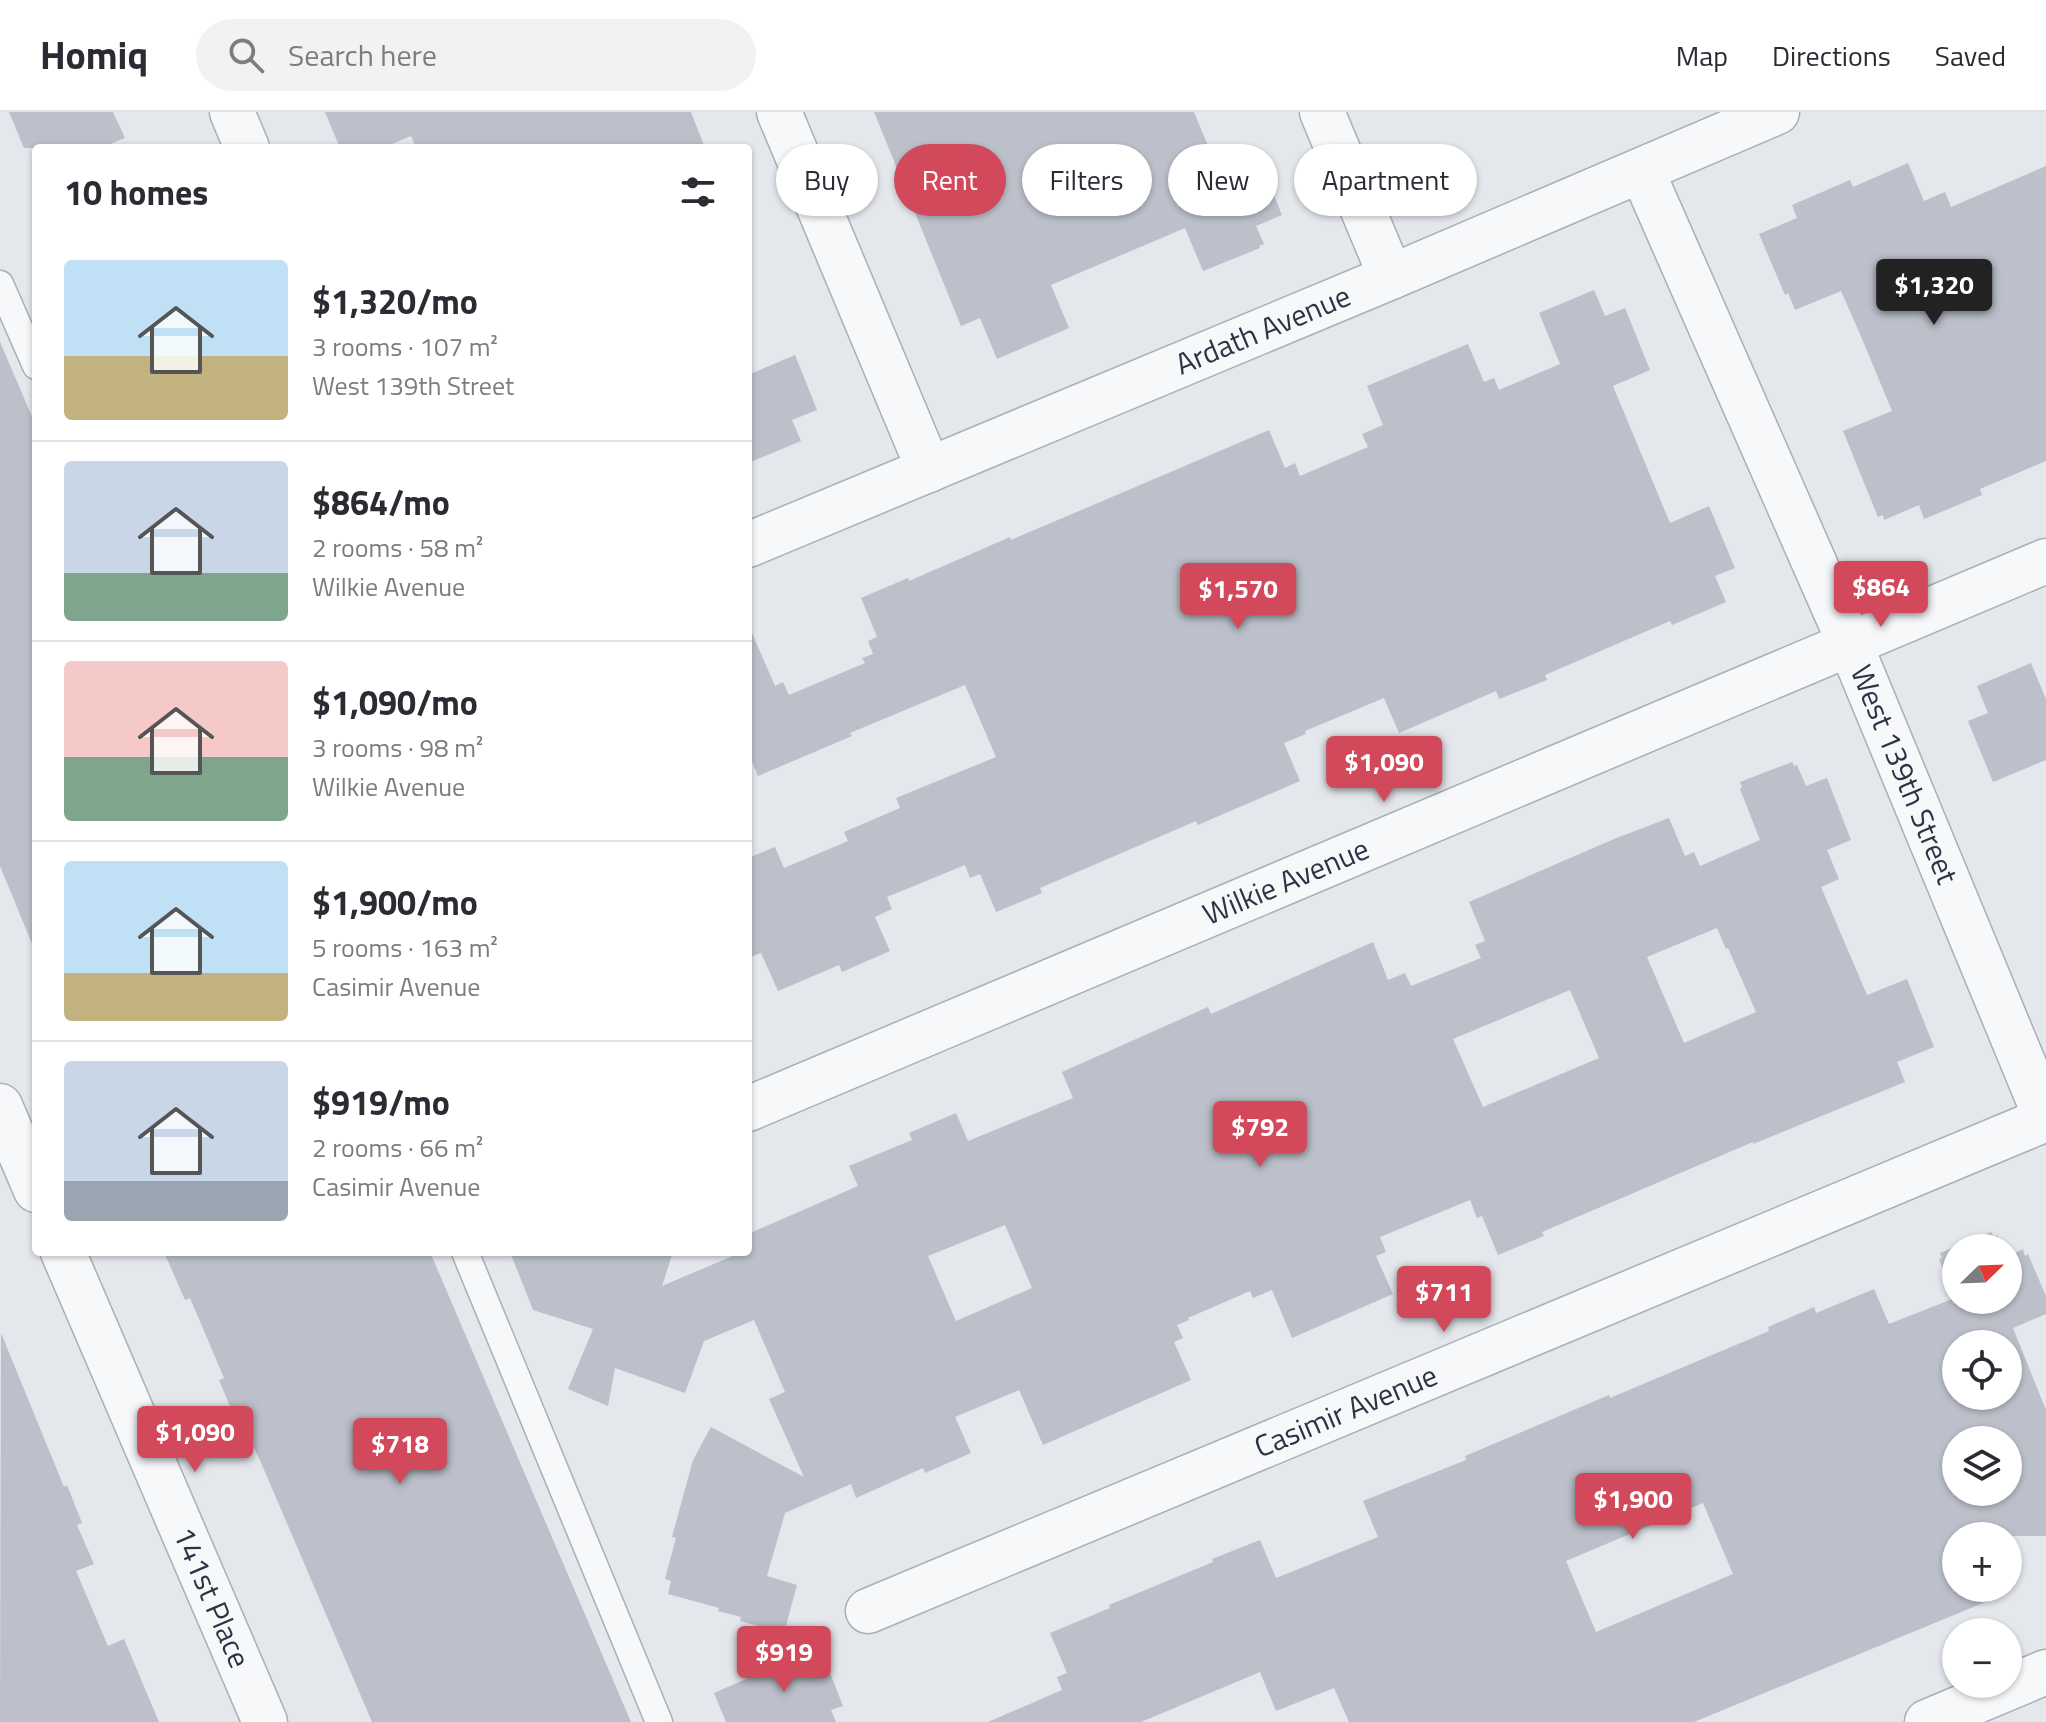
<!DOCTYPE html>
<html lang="en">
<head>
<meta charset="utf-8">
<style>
  body { margin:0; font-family:"Titillium Web",sans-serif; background:#f2f2f3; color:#2b2b33; height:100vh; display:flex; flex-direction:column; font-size:30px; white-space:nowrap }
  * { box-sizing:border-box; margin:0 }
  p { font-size:26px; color:#7c7c81 }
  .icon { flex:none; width:44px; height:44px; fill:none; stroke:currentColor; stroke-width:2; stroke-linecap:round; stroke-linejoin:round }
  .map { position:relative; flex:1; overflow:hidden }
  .drawer { position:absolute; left:32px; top:32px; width:720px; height:1112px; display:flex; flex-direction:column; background:#fff; border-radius:8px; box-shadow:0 2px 6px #0004 }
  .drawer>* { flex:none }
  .banner { position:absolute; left:776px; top:32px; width:760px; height:72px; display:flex; gap:16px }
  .needle { width:52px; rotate:67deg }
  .buttons { position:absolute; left:1942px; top:1122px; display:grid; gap:16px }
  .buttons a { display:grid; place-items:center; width:80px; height:80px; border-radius:50%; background:#fff; box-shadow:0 2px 6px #0004; font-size:40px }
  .price { position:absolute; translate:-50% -68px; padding:0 18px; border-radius:8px; background:#d1495b; color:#fff; font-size:26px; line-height:52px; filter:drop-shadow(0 2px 4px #0008) }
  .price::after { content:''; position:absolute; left:50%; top:48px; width:24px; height:18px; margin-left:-12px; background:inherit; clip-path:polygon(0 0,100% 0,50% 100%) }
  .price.selected { background:#222; color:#fff }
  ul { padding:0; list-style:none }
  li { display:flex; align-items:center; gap:24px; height:200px; padding:0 32px }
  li+li { border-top:2px solid #e1e1e2 }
  li span { display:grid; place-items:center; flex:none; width:224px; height:160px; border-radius:8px; color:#555 }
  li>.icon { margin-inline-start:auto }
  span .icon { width:96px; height:96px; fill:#fffc; stroke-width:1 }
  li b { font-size:34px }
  h2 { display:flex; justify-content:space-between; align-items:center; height:96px; padding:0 32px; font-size:34px }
  .chip { padding:0 28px; border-radius:36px; background:#fff; box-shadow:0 2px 6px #0004; font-size:28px; line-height:72px }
  .chip.selected { background:#d1495b; color:#fff }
  header { display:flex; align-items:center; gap:48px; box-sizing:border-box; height:112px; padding:0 40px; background:#fff; border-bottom:2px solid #e1e1e2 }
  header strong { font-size:38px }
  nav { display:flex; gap:44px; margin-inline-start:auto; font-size:28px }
  .search { width:560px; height:72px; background:#f2f2f3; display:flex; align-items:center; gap:20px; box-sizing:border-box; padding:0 28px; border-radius:44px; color:#7c7c81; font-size:30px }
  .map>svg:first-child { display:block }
  .building { fill:#bbc0ca; fill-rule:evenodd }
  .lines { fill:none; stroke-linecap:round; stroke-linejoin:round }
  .lane-casing { stroke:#a9aeb7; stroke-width:29 }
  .street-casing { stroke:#a9aeb7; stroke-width:47 }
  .lane { stroke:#f7f8fa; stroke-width:26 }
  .street { stroke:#f7f8fa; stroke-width:44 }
  .labels { text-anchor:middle; stroke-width:7; stroke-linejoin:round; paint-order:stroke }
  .street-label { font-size:30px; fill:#2b3445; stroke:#f4f6f9 }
</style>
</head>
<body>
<header>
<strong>Homiq</strong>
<div class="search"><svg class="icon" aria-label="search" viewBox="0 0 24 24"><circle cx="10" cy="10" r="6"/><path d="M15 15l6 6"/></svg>Search here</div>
<nav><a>Map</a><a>Directions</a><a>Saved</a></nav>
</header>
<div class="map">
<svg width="2046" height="1610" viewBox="0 0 2046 1610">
  <rect width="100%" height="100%" fill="#e4e7ec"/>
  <g class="building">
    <polygon points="9,0 113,0 125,26 101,36 24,36"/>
    <polygon points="325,0 691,0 705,36 416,36 411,24 383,36 340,36"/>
    <polygon points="874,0 1194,0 1220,63 1260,49 1282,103 1256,114 1264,132 1259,134 1260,136 1203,159 1185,116 1051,173 1069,216 997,247 980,206 961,214"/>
    <polygon points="1908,51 1924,89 1945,80 1951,95 2046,54 2046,349 1980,377 1982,383 1924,407 1919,393 1884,408 1883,403 1878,405 1843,319 1892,299 1860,222 1841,179 1795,198 1788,181 1785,183 1759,122 1797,106 1792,93 1850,68 1853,75"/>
    <polygon points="1594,178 1605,204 1625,196 1650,258 1613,274 1670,411 1709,394 1735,456 1715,464 1726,490 1672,513 1670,509 1545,563 1547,568 1499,587 1496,579 1399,621 1384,586 1305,619 1306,622 1284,631 1300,669 1198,713 1196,709 1040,776 1042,781 996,800 980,762 970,766 965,753 887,785 892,797 875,805 890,839 842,860 839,853 778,879 761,841 748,846 748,746 775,735 784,756 848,729 844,720 900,696 896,686 996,645 965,573 850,621 852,624 758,664 748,640 748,512 775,574 783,570 789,583 865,551 862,546 873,542 868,529 877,525 861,486 908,466 909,469 1010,425 1011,428 1269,318 1285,356 1295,351 1300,364 1368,335 1362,322 1383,313 1367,274 1468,232 1484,270 1494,266 1499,278 1560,252 1539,201"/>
    <polygon points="0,230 36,314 35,839 0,754"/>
    <polygon points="795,243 817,298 792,308 801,329 748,351 748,263"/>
    <polygon points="2031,551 2046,587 2046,648 1993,670 1968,609 1988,601 1977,574"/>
    <path d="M1792,650L1794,654L1797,653L1806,674L1827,666L1851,728L1827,738L1839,767L1821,775L1867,883L1907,867L1934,935L1897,950L1905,970L1753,1032V1030L1542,1120L1544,1124L1498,1143L1482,1104L1477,1106L1470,1088L1380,1125L1386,1140L1376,1144L1393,1182L1292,1226L1272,1178L1253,1186L1250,1179L1188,1206L1189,1208L1177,1213L1183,1226L1174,1230L1191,1268L1043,1333L1019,1278L955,1305L971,1341L925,1361L923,1356L856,1386L851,1372L785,1401L767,1464L797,1473L784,1521L740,1509L741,1505L718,1499L719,1496L668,1482L671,1469L665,1467L676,1426L672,1425L693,1348L711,1315L804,1365L769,1287L785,1280L754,1208L704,1229L685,1281L615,1256L608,1294L568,1277L593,1217L533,1198L510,1140H673L662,1174L742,1140H748V1122L858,1074L849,1054L912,1028L909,1021L956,1001L968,1029L1073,986L1062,960L1208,895L1211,902L1373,830L1388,868L1405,861L1411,874L1481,846L1475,833L1485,829L1469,790L1614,727L1669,706L1685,744L1694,740L1700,754L1760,728L1740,677L1742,675L1740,670ZM1717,816L1726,837L1728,836L1756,900L1684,931L1647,845ZM1570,878L1599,946L1483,995L1453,927ZM1005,1113L1032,1176L956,1209L928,1144Z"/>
    <path d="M1991,1120L1994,1125L1997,1123L2002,1136H1956V1188H2008V1144L2023,1137L2025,1144L2028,1142L2046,1184V1202L2013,1216L2046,1298V1424H1956V1476H2002L2005,1482L1694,1610H1349L1334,1576L1276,1599L1260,1560L1141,1610H988L1062,1578L1057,1565L1067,1561L1050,1521L1110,1496L1109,1493L1213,1450L1212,1447L1260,1428L1276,1466L1378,1425L1363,1389L1466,1348L1465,1344L1609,1283L1610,1286L1769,1219L1768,1215L1814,1195L1816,1201L1874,1177L1889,1212L1955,1186L1939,1147L1942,1146L1940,1141ZM1956,1232H2008V1284H1956ZM1956,1328H2008V1380H1956ZM1703,1391L1733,1462L1596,1520L1566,1449Z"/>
    <polygon points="164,1140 430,1140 631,1610 372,1610 262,1353 245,1316 240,1318 219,1268 224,1266 190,1186 185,1188"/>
    <polygon points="1,1221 64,1375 67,1373 82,1411 77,1413 94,1452 76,1459 108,1534 124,1527 159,1610 0,1610"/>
    <polygon points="820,1535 843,1594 831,1598 836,1610 726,1610 714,1581"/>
  </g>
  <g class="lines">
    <defs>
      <g id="lane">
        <polyline points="0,172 36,254"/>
        <polyline points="465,1140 659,1610"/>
      </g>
      <g id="street">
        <polyline points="232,0 247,36"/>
        <polyline points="779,0 929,358"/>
        <polyline points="1322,0 1391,165"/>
        <path id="s1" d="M1642,59L1850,532L2046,1006"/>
        <path id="s2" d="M748,433L1391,165L1777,0"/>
        <polyline points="0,994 36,1078"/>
        <path id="s3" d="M748,997L2046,449"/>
        <path id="s4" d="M63,1140L265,1610"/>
        <path id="s5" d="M868,1499L2046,1007"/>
        <polyline points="1927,1610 2046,1560"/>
      </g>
    </defs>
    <use href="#lane" class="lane-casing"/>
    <use href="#street" class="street-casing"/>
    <use href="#lane" class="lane"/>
    <use href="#street" class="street"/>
  </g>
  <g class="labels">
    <g class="street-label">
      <text dy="10" stroke="none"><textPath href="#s2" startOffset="558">Ardath Avenue</textPath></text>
      <text dy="10" stroke="none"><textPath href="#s1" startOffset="658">West 139th Street</textPath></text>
      <text dy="10" stroke="none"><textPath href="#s3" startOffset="584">Wilkie Avenue</textPath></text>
      <text dy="10" stroke="none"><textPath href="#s5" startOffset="518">Casimir Avenue</textPath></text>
      <text dy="10" stroke="none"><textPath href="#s4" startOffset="376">141st Place</textPath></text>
    </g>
  </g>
</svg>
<div class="buttons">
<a><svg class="needle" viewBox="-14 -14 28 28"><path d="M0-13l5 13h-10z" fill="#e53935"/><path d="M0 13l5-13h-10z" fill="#7c7c81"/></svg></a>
<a><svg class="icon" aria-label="locate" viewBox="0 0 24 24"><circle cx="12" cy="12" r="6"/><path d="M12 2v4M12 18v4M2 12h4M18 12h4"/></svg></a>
<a><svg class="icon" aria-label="layers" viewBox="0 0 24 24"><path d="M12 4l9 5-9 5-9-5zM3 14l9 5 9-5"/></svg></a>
<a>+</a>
<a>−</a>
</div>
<b class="price selected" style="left:1934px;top:215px">$1,320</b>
<b class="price" style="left:1881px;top:517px">$864</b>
<b class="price" style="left:1238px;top:519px">$1,570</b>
<b class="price" style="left:1384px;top:692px">$1,090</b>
<b class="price" style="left:1260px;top:1057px">$792</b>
<b class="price" style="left:1444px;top:1222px">$711</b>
<b class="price" style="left:195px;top:1362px">$1,090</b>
<b class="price" style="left:400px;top:1374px">$718</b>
<b class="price" style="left:1633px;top:1429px">$1,900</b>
<b class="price" style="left:784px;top:1582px">$919</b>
<div class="banner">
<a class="chip">Buy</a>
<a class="chip selected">Rent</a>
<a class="chip">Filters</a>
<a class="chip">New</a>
<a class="chip">Apartment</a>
</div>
<section class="drawer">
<h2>10 homes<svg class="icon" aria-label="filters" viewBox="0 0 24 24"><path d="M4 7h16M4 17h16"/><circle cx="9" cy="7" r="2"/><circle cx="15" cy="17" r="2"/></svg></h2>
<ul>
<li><span style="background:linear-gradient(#bfe0f5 60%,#c2b280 0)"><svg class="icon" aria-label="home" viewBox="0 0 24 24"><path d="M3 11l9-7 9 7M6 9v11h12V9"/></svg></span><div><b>$1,320/mo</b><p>3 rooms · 107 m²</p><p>West 139th Street</p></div></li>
<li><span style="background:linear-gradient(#c9d6e8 70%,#7fa58c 0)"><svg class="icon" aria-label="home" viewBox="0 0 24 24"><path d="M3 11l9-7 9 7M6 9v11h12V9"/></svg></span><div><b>$864/mo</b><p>2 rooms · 58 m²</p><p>Wilkie Avenue</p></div></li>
<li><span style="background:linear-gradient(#f6c9c9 60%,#7fa58c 0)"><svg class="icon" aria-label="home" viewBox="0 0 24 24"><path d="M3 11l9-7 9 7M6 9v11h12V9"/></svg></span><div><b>$1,090/mo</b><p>3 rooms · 98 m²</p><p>Wilkie Avenue</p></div></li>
<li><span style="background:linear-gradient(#bfe0f5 70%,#c2b280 0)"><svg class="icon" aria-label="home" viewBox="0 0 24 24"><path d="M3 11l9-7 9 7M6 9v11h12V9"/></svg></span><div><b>$1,900/mo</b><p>5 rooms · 163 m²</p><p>Casimir Avenue</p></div></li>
<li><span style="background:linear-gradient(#c9d6e8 75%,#9aa5b1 0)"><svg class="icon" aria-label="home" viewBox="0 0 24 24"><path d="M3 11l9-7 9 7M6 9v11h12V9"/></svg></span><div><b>$919/mo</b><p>2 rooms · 66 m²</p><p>Casimir Avenue</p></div></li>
</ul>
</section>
</div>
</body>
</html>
